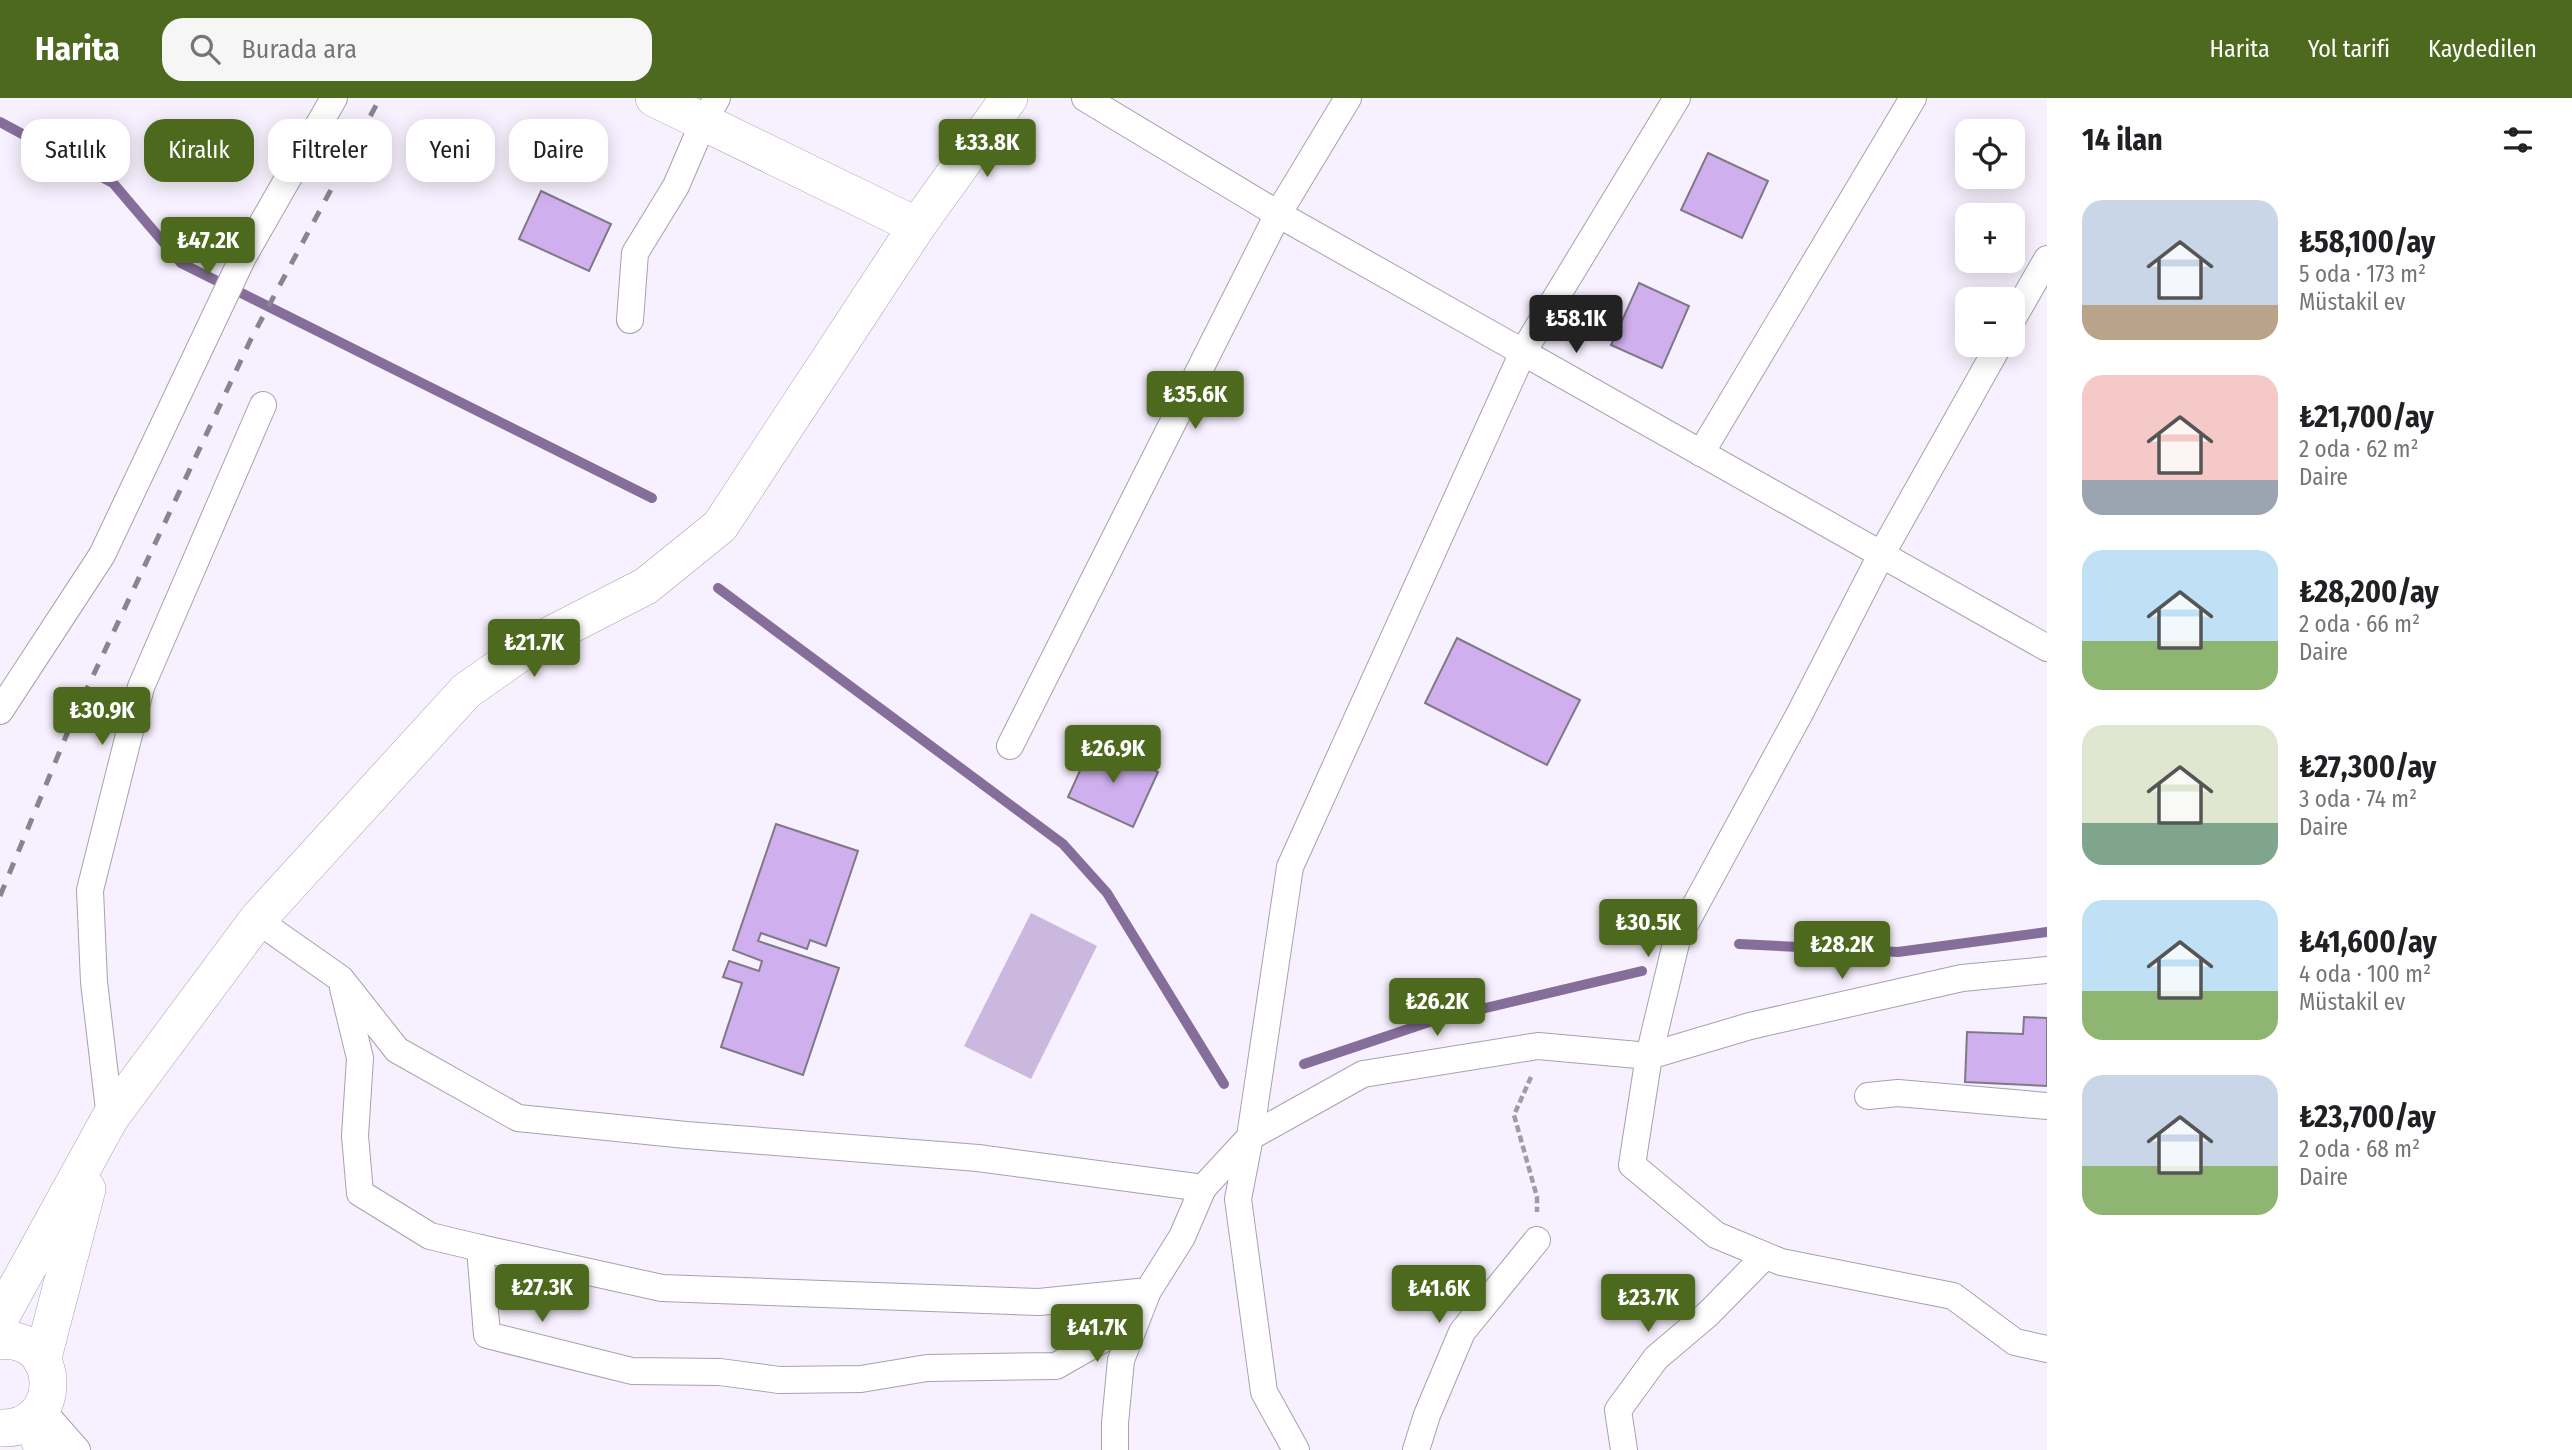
<!DOCTYPE html>
<html lang="tr">
<head>
<meta charset="utf-8">
<style>
  body { margin:0; font-family:"Fira Sans Condensed",sans-serif; background:#f6f6f6; color:#202124; height:100vh; display:flex; flex-direction:column; font-size:26px; white-space:nowrap }
  * { box-sizing:border-box; margin:0 }
  p { font-size:23px; color:#757577 }
  .icon { flex:none; width:38px; height:38px; fill:none; stroke:currentColor; stroke-width:2; stroke-linecap:round; stroke-linejoin:round }
  .map { position:relative; flex:1; overflow:hidden }
  .drawer { display:flex; flex-direction:column; background:#fff; width:525px }
  .drawer>* { flex:none }
  .top-card { position:absolute; left:21px; top:21px; width:665px; height:63px; display:flex; gap:14px }
  .controls { position:absolute; left:1955px; top:21px; display:grid; gap:14px }
  .controls a { display:grid; place-items:center; width:70px; height:70px; border-radius:14px; background:#fff; box-shadow:0 4px 18px #0003; font-size:35px }
  .price { position:absolute; translate:-50% -60px; padding:0 16px; border-radius:7px; background:#4c691d; color:#fff; font-size:23px; line-height:46px; filter:drop-shadow(0 2px 4px #0008) }
  .price::after { content:''; position:absolute; left:50%; top:42px; width:21px; height:16px; margin-left:-10px; background:inherit; clip-path:polygon(0 0,100% 0,50% 100%) }
  .price.on { background:#222; color:#fff }
  ul { padding:0; list-style:none }
  li { display:flex; align-items:center; gap:21px; height:175px; padding:0 35px }
  li span { display:grid; place-items:center; flex:none; width:196px; height:140px; border-radius:21px; color:#555 }
  li>.icon { margin-inline-start:auto }
  span .icon { width:84px; height:84px; fill:#fffc; stroke-width:1 }
  li b { font-size:30px }
  h2 { display:flex; justify-content:space-between; align-items:center; height:84px; padding:0 35px; font-size:30px }
  .pill { padding:0 24px; border-radius:21px; background:#fff; box-shadow:0 4px 18px #0003; font-size:24px; line-height:63px }
  .pill.on { background:#4c691d; color:#fff }
  header { display:flex; align-items:center; gap:42px; box-sizing:border-box; height:98px; padding:0 35px; background:#4c691d; color:#fff }
  header strong { font-size:33px }
  nav { display:flex; gap:38px; margin-inline-start:auto; font-size:24px }
  .search { width:490px; height:63px; background:#f6f6f6; display:flex; align-items:center; gap:18px; box-sizing:border-box; padding:0 24px; border-radius:21px; color:#757577; font-size:26px }
  main { display:flex; flex:1; min-height:0 }
  .map>svg:first-child { display:block }
  .green { fill:#cbb8de }
  .lines { fill:none; stroke-linecap:round; stroke-linejoin:round }
  .stream { stroke:#866e9a; stroke-width:10 }
  .building { fill:#cfafed; stroke:#7f7985; stroke-width:2 }
  .street-casing { stroke:#a7a1ad; stroke-width:28 }
  .secondary-casing { stroke:#a7a1ad; stroke-width:38 }
  .path { stroke:#a09ba5; stroke-width:4.5; stroke-dasharray:7 3.5; stroke-linecap:butt }
  .street { stroke:#fff; stroke-width:26 }
  .secondary { stroke:#fff; stroke-width:37 }
  .rail { stroke:#89848d; stroke-width:5; stroke-dasharray:12 12; stroke-linecap:butt }
</style>
</head>
<body>
<header>
<strong>Harita</strong>
<div class="search"><svg class="icon" aria-label="search" viewBox="0 0 24 24"><circle cx="10" cy="10" r="6"/><path d="M15 15l6 6"/></svg>Burada ara</div>
<nav><a>Harita</a><a>Yol tarifi</a><a>Kaydedilen</a></nav>
</header>
<main>
<div class="map">
<svg width="2047" height="1352" viewBox="0 0 2047 1352">
  <rect width="100%" height="100%" fill="#f7f0fe"/>
  <polygon class="green" points="1031,815 1097,848 1031,981 964,948"/>
  <g class="lines">
    <g class="stream">
      <polyline points="0,24 113,85 181,165 652,400"/>
      <polyline points="718,490 1063,746 1107,795 1224,986"/>
      <polyline points="1739,846 1898,854 2047,834"/>
      <polyline points="1304,966 1435,922 1642,873"/>
    </g>
  </g>
  <g class="building">
    <polygon points="1708,55 1768,83 1742,140 1681,112"/>
    <polygon points="541,93 611,126 589,173 519,141"/>
    <polygon points="1639,185 1689,208 1662,270 1611,247"/>
    <polygon points="1457,540 1580,602 1547,667 1425,605"/>
    <polygon points="1093,644 1158,674 1133,729 1068,699"/>
    <polygon points="776,726 858,753 826,848 810,842 807,851 761,835 758,843 839,870 803,977 721,949 742,885 723,879 729,863 759,873 762,863 733,852"/>
    <polygon points="2024,919 2047,920 2047,988 1965,984 1967,934 2023,936"/>
  </g>
  <g class="lines">
    <defs>
      <g id="street">
        <polyline points="1085,0 1278,116 2047,550"/>
        <polyline points="630,222 635,155 676,88 703,25 717,0"/>
        <polyline points="2012,222 2047,161"/>
        <polyline points="1999,247 1881,457 1800,615 1677,841 1649,958 1632,1067 1716,1137 1781,1164 1953,1198 2015,1244 2047,1251"/>
        <polyline points="1701,355 1913,0"/>
        <polyline points="0,613 102,457 243,159 334,0"/>
        <polyline points="1010,648 1278,116 1348,0"/>
        <polyline points="257,822 341,881 397,952 518,1020 686,1037 978,1060 1203,1090 1250,1039 1363,976 1538,948 1649,958 1750,928 1962,880 2047,872"/>
        <polyline points="343,890 360,960 355,1038 360,1095 430,1138 480,1150"/>
        <polyline points="1868,998 1898,995 2047,1008"/>
        <polyline points="110,1020 94,884 90,792 141,589 263,307"/>
        <polyline points="41,1311 77,1352"/>
        <polyline points="1115,1352 1115,1325 1121,1262 1148,1193 1039,1204 662,1190 480,1150 487,1237 632,1273 720,1274 779,1282 861,1281 927,1270 1056,1268 1105,1240 1148,1193 1182,1139 1203,1090"/>
        <polyline points="1296,1352 1264,1294 1238,1101 1250,1039 1290,769 1523,254 1677,0"/>
        <polyline points="1416,1352 1427,1317 1462,1234 1537,1142"/>
        <polyline points="1624,1352 1618,1312 1656,1260 1708,1216 1765,1158"/>
      </g>
      <g id="secondary">
        <polyline points="654,0 917,128"/>
        <polyline points="0,1220 110,1020 257,822 466,593 533,546 646,488 720,428 917,128 1009,0"/>
        <path d="M0,1243C63,1236 65,1333 0,1330"/>
        <polyline points="42,1263 87,1091"/>
        <polyline points="32,1320 43,1352"/>
      </g>
    </defs>
    <use href="#street" class="street-casing"/>
    <use href="#secondary" class="secondary-casing"/>
    <polyline class="path" points="1531,979 1514,1017 1537,1099 1537,1114"/>
    <use href="#street" class="street"/>
    <use href="#secondary" class="secondary"/>
    <polyline class="rail" points="0,798 76,614 251,241 380,0"/>
  </g>
</svg>
<div class="controls">
<a><svg class="icon" aria-label="locate" viewBox="0 0 24 24"><circle cx="12" cy="12" r="6"/><path d="M12 2v4M12 18v4M2 12h4M18 12h4"/></svg></a>
<a>+</a>
<a>−</a>
</div>
<b class="price" style="left:987px;top:81px">₺33.8K</b>
<b class="price" style="left:208px;top:179px">₺47.2K</b>
<b class="price on" style="left:1576px;top:257px">₺58.1K</b>
<b class="price" style="left:1195px;top:333px">₺35.6K</b>
<b class="price" style="left:534px;top:581px">₺21.7K</b>
<b class="price" style="left:102px;top:649px">₺30.9K</b>
<b class="price" style="left:1113px;top:687px">₺26.9K</b>
<b class="price" style="left:1648px;top:861px">₺30.5K</b>
<b class="price" style="left:1842px;top:883px">₺28.2K</b>
<b class="price" style="left:1437px;top:940px">₺26.2K</b>
<b class="price" style="left:542px;top:1226px">₺27.3K</b>
<b class="price" style="left:1439px;top:1227px">₺41.6K</b>
<b class="price" style="left:1648px;top:1236px">₺23.7K</b>
<b class="price" style="left:1097px;top:1266px">₺41.7K</b>
<div class="top-card">
<a class="pill">Satılık</a>
<a class="pill on">Kiralık</a>
<a class="pill">Filtreler</a>
<a class="pill">Yeni</a>
<a class="pill">Daire</a>
</div>
</div>
<section class="drawer">
<h2>14 ilan<svg class="icon" aria-label="filters" viewBox="0 0 24 24"><path d="M4 7h16M4 17h16"/><circle cx="9" cy="7" r="2"/><circle cx="15" cy="17" r="2"/></svg></h2>
<ul>
<li><span style="background:linear-gradient(#c9d6e8 75%,#b9a48a 0)"><svg class="icon" aria-label="home" viewBox="0 0 24 24"><path d="M3 11l9-7 9 7M6 9v11h12V9"/></svg></span><div><b>₺58,100/ay</b><p>5 oda · 173 m²</p><p>Müstakil ev</p></div></li>
<li><span style="background:linear-gradient(#f6c9c9 75%,#9aa5b1 0)"><svg class="icon" aria-label="home" viewBox="0 0 24 24"><path d="M3 11l9-7 9 7M6 9v11h12V9"/></svg></span><div><b>₺21,700/ay</b><p>2 oda · 62 m²</p><p>Daire</p></div></li>
<li><span style="background:linear-gradient(#bfe0f5 65%,#8fb573 0)"><svg class="icon" aria-label="home" viewBox="0 0 24 24"><path d="M3 11l9-7 9 7M6 9v11h12V9"/></svg></span><div><b>₺28,200/ay</b><p>2 oda · 66 m²</p><p>Daire</p></div></li>
<li><span style="background:linear-gradient(#dfe7d0 70%,#7fa58c 0)"><svg class="icon" aria-label="home" viewBox="0 0 24 24"><path d="M3 11l9-7 9 7M6 9v11h12V9"/></svg></span><div><b>₺27,300/ay</b><p>3 oda · 74 m²</p><p>Daire</p></div></li>
<li><span style="background:linear-gradient(#bfe0f5 65%,#8fb573 0)"><svg class="icon" aria-label="home" viewBox="0 0 24 24"><path d="M3 11l9-7 9 7M6 9v11h12V9"/></svg></span><div><b>₺41,600/ay</b><p>4 oda · 100 m²</p><p>Müstakil ev</p></div></li>
<li><span style="background:linear-gradient(#c9d6e8 65%,#8fb573 0)"><svg class="icon" aria-label="home" viewBox="0 0 24 24"><path d="M3 11l9-7 9 7M6 9v11h12V9"/></svg></span><div><b>₺23,700/ay</b><p>2 oda · 68 m²</p><p>Daire</p></div></li>
</ul>
</section>
</main>
</body>
</html>
